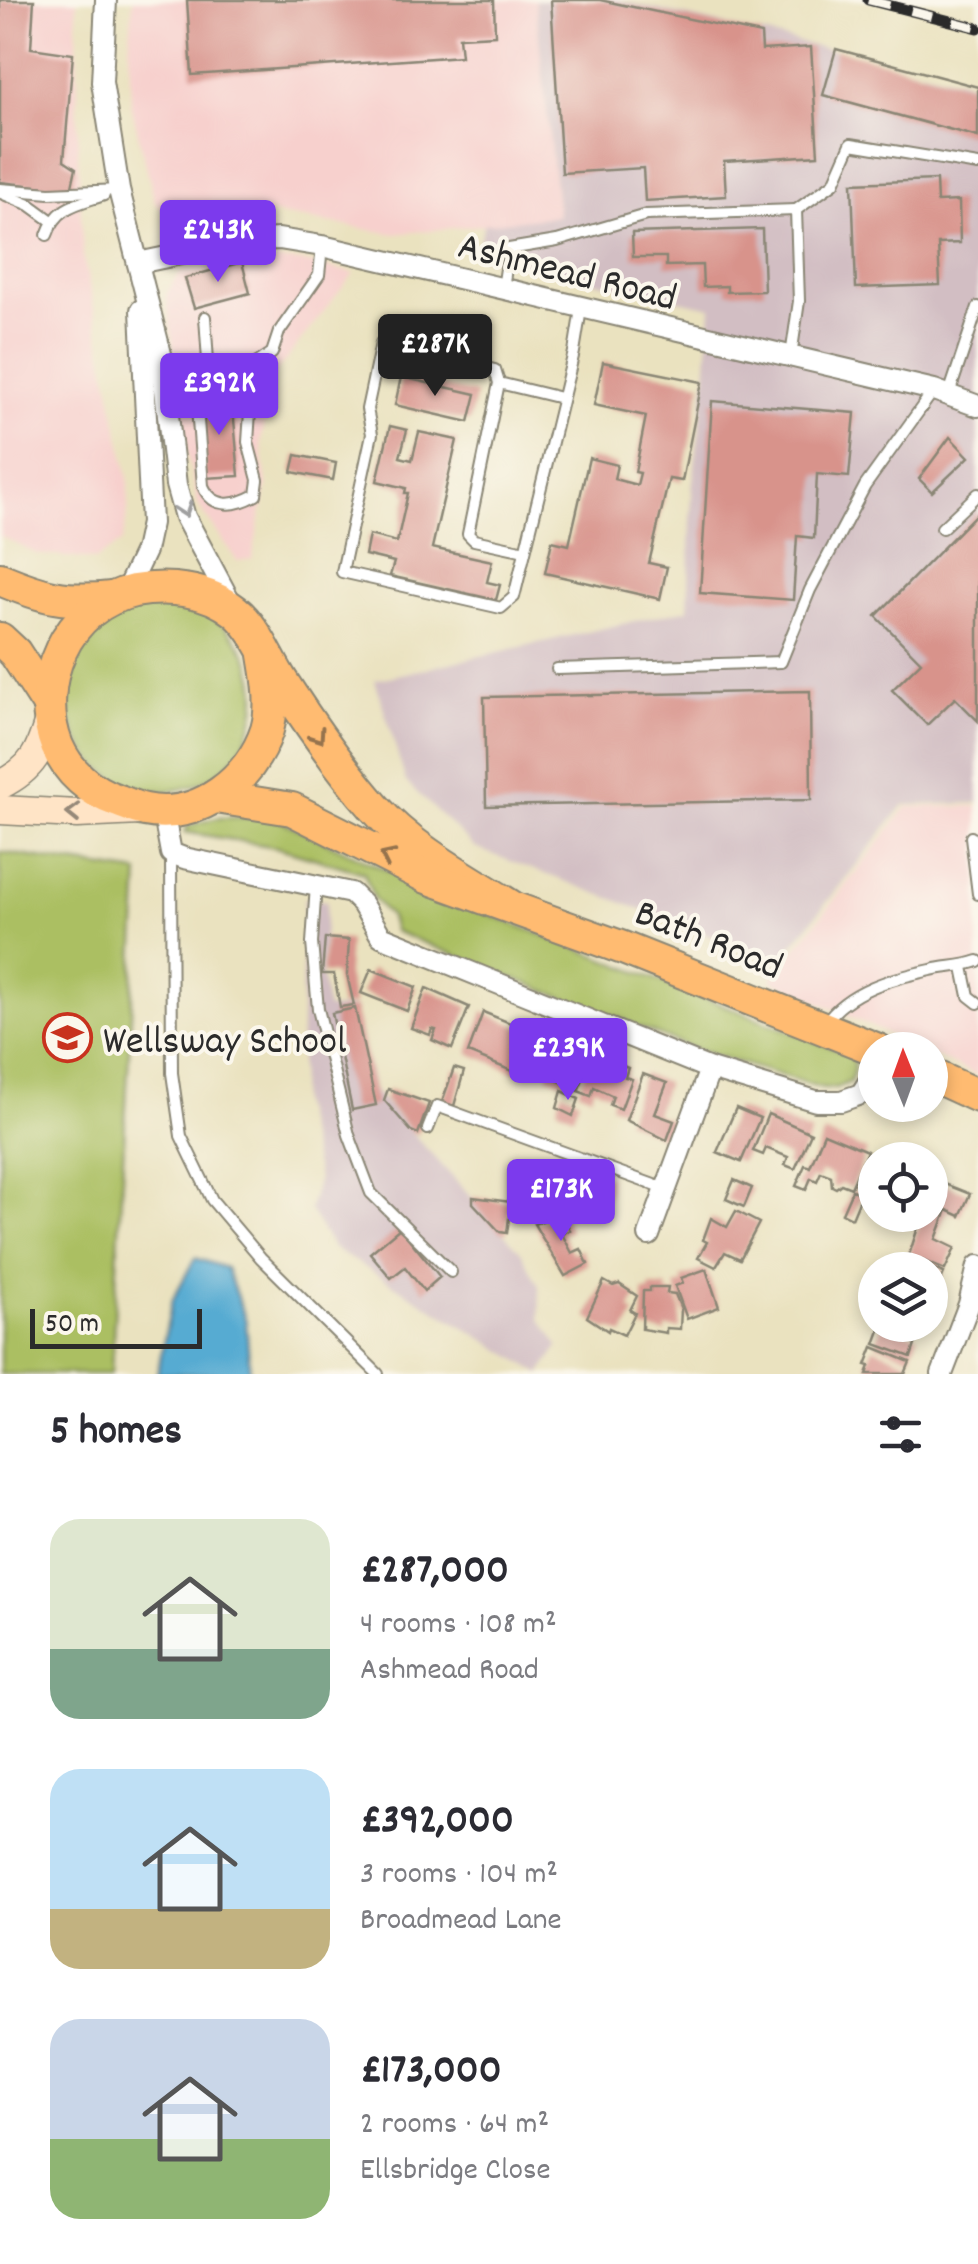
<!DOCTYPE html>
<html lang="en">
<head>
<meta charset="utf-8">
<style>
  body { margin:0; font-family:Dekko,sans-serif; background:#f7f7f7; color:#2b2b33; height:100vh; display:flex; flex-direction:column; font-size:38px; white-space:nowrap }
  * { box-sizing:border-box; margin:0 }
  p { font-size:32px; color:#7c7c81 }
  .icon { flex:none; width:55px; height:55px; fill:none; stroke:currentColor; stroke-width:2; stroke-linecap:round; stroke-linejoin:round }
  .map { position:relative; height:1374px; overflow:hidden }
  .panel { display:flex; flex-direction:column; background:#fff; flex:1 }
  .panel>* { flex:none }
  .needle { width:65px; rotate:359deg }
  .buttons { position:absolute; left:858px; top:1032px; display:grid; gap:20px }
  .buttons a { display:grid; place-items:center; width:90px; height:90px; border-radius:50%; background:#fff; box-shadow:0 5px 15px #0003; font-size:50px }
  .scale { position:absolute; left:30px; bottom:25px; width:172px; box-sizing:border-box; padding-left:10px; border:5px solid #2b2b2b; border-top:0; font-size:28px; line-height:35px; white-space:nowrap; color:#2b2b2b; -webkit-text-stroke:8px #fbf7ec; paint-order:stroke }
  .price { position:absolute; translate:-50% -85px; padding:0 22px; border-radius:10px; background:#7c3aed; color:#fff; font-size:32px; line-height:65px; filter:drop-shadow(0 2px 5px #0008) }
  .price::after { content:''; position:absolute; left:50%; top:60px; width:30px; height:22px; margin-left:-15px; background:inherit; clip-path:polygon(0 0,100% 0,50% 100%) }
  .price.selected { background:#222; color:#fff }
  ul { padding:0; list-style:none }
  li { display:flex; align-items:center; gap:30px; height:250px; padding:0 50px }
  li span { display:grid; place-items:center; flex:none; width:280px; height:200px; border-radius:30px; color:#555 }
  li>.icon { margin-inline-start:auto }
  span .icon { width:120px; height:120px; fill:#fffc; stroke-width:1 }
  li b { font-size:42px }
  h2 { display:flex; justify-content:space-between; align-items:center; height:120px; padding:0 50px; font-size:42px }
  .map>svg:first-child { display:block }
  .built { fill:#f7d0cd }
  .industrial { fill:#d2bec3 }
  .green { fill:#abbf62; stroke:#6b7546; stroke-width:2.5 }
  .water { fill:#56abd2; stroke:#406b7e; stroke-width:2.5 }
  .building { fill:#d8938b }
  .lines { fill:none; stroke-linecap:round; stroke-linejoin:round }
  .service-casing { stroke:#8a8675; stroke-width:14 }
  .minor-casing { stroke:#8a8675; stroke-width:24 }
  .secondary-casing { stroke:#8a8675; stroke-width:31 }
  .trunk-casing { stroke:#8a8675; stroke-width:36 }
  .service { stroke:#fff; stroke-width:10 }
  .minor { stroke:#fff; stroke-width:20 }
  .secondary { stroke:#ffe4c6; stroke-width:28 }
  .trunk { stroke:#ffbb71; stroke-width:32 }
  .rail-casing { stroke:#2b2b2b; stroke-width:11 }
  .rail { stroke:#fbf7ec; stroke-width:8; stroke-dasharray:22; stroke-linecap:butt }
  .oneway { stroke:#a0a0a0 }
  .oneway2 { stroke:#95734e }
  .oneway3 { stroke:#958878 }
  .labels { text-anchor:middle; stroke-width:8; stroke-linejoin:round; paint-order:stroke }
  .street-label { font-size:40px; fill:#2b2b2b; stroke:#fbf7ec }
  .poi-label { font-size:40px; fill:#2b2b2b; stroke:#fbf7ec; text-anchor:start }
</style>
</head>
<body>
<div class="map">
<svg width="978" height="1374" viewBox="0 0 978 1374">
  <rect width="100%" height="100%" fill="#fbf7ec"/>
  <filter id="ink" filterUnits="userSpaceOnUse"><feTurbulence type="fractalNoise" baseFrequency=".01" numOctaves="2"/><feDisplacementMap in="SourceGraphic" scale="20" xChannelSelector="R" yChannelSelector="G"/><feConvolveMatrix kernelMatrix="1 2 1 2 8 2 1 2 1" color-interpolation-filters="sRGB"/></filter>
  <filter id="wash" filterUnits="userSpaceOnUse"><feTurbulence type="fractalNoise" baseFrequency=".0048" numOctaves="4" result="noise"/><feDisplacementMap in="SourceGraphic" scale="40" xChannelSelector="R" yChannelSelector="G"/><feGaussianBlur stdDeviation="2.25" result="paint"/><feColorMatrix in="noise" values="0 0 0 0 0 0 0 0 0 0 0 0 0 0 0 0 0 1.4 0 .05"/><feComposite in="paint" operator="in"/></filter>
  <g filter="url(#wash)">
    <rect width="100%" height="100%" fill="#eae2bf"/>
    <g class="built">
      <polygon points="0,0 77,0 78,155 83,255 128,477 128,511 122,542 95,560 37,554 0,536"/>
      <polygon points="133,0 535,0 558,217 395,234 261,212 198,219 169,215 155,203 131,105 129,50"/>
      <polygon points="243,258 305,262 354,273 270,380 261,442 267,485 252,559 237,561 198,505 189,463 166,294 181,272"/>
      <polygon points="978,806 978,1076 930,1054 930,1050 922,1050 771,980 907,807"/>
    </g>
    <g class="industrial">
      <polygon points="535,0 617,0 978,84 978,803 904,805 780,961 475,848 406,782 375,680 688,609 692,488 706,378 711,307 475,256 484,224 558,216"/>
      <polygon points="304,898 327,901 321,974 327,1009 355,1007 374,1091 521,1252 539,1286 540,1318 559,1346 541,1374 333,1248 309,1210 318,1178 299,1102"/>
    </g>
    <g class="green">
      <circle cx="162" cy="697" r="94"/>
      <polygon points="252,817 279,820 442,896 854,1056 854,1071 850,1082 836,1088 822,1088 694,1049 394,931 390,917 374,899 364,873 276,847 185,832 188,826 217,818"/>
      <polygon points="0,852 139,873 111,1374 0,1374"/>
    </g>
    <polygon class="water" points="195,1258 226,1268 246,1321 250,1374 157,1374 172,1301"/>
    <g id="blocks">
      <g class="building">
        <polygon points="0,0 34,0 31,48 73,54 64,160 76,168 72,186 63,189 0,182"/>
        <polygon points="187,0 494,0 495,35 459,37 461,56 192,75"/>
        <polygon points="551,0 600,0 761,34 762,50 811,47 818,155 724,161 726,196 645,201 643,168 562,173"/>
        <polygon points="836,49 978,87 978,137 823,95"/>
        <polygon points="936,180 937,202 959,201 960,243 938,244 940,285 856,288 852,183"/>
        <polygon points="762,229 764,291 727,292 727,286 703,287 702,265 666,266 666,257 633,257 632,233"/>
        <polygon points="242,262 250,293 194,308 185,278"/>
        <polygon points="603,362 702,382 682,481 669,479 649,563 667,567 660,599 545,573 552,541 569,545 589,458 617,465 614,479 637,485 640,473 635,472 646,416 594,405"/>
        <polygon points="401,377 476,394 469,422 395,405"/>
        <polygon points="232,397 239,476 205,478 198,400"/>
        <polygon points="712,401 855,413 849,477 817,474 814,538 797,536 793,600 700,593"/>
        <polygon points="390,426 407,430 400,457 412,460 419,432 457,440 432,548 492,561 487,582 500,585 496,600 390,576 394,562 365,555 369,535 397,542 408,493 405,493 406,488 377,481"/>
        <polygon points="950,437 969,457 932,492 919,479"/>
        <polygon points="296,455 336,463 333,480 292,472"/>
        <polygon points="978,512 978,721 955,698 927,725 892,690 921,662 876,616"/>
        <polygon points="810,691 811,800 486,806 484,697"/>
        <polygon points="325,938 349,940 347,975 354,1005 340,1007 334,974 322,974"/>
        <polygon points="371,969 416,987 407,1011 361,993"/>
        <polygon points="426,988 469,1007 452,1049 432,1040 436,1030 432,1029 430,1035 411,1028"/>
        <polygon points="355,1008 376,1105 352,1110 332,1013"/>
        <polygon points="483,1012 525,1029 517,1052 524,1055 517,1073 468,1053"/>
        <polygon points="540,1033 580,1049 567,1084 547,1076 550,1070 536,1065 533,1073 526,1071"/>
        <polygon points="599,1056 628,1068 625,1077 632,1079 621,1109 610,1105 613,1096 594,1087 591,1096 578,1091 592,1058 598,1060"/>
        <polygon points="454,1068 464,1071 454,1106 442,1102"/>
        <polygon points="643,1074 667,1083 655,1114 674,1121 667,1140 626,1120"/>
        <polygon points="388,1089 429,1103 418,1134 411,1131 384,1100"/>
        <polygon points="562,1091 579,1099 573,1116 557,1108"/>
        <polygon points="736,1108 760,1118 741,1162 717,1152"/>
        <polygon points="768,1114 811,1133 795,1169 785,1165 788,1157 766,1148 763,1155 753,1151"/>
        <polygon points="824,1133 867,1151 851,1188 841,1184 836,1188 832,1186 831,1176 821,1172 817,1181 811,1178 806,1190 796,1186 805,1165 810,1167"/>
        <polygon points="572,1164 609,1177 610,1191 606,1202 602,1200 598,1210 566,1198 573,1178 568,1176"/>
        <polygon points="932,1179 970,1194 960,1216 947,1210 936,1239 955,1248 945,1270 909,1255 922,1215 930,1215"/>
        <polygon points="734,1180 752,1188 744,1207 726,1199"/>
        <polygon points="852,1190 862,1194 852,1218 842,1213"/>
        <polygon points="473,1197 511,1202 507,1233 500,1232 473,1203"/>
        <polygon points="736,1211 759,1223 740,1259 725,1252 716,1267 698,1258 707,1242 703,1240 711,1218 727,1227"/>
        <polygon points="562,1214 570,1230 562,1234 572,1253 581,1249 588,1264 565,1276 534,1224"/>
        <polygon points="400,1228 440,1277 424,1291 405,1267 391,1278 370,1253"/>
        <polygon points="907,1258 944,1273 936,1292 930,1289 930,1270 902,1270"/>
        <polygon points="706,1269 719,1307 687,1319 675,1286 683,1283 681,1278"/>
        <polygon points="604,1281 613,1286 619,1284 637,1296 630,1310 635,1313 624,1335 609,1328 608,1331 587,1317"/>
        <polygon points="650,1287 668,1287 667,1293 675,1294 681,1309 680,1329 666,1328 666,1333 642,1329 643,1291 650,1291"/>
        <polygon points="882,1325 918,1336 911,1357 875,1344"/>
        <polygon points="873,1347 910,1362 905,1374 867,1374 870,1366 866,1365"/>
      </g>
    </g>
  </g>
  <g filter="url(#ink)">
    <use href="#blocks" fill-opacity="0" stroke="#8a8675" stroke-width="2.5"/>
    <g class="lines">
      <defs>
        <g id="service">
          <polyline points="0,189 50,193 119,190"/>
          <polyline points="1,193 30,205 52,221"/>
          <polyline points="796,210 834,183 851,144 978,165"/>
          <path d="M47,235C57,206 77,204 104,195"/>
          <polyline points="503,288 509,249 557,241 646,215 796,210 799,301 791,356"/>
          <polyline points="205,317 208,361 222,369 253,366 272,353 279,332 319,275 322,247"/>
          <path d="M222,369L201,382L196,394L203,486C213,510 236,506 256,495L258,480L248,442L253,366"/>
          <polyline points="499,383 495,370 381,343 367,409 372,434 342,572 501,608 514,597 574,352 581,309"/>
          <polyline points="949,394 978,307"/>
          <polyline points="942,528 978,494"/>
          <polyline points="525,551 474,540 468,534 499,383 561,398"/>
          <polyline points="557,669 781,662 810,590 865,486 934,390"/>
          <polyline points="971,837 978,894"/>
          <polyline points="171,855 172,1073 181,1136 212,1200 261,1258 378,1374"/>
          <polyline points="316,885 312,943 318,1009 349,1135 371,1193 451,1272"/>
          <polyline points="963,967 969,996 978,1003"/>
          <path d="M825,1023C848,990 893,978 931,970C947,966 962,967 978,961"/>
          <polyline points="428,1129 437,1106 665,1189"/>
        </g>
        <g id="minor">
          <polyline points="106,0 102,82 119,190 161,354 176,485 185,517 233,607"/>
          <polyline points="138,263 243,241 279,239 322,246 934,390 978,406"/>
          <polyline points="125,593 145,551 151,523 141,310"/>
          <polyline points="163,810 171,853 184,858 351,893 362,904 381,936 710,1069 816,1101 841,1101 861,1094 875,1072"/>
          <polyline points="649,1235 710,1069"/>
          <polyline points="942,1374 969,1304 978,1266"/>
        </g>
        <g id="secondary">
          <path d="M0,785C34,768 40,752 50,717"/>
          <polyline points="0,810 77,814 140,811"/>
        </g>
        <g id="trunk">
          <path d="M0,579C43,597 65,603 112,598"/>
          <polyline points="0,639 15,653 48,704"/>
          <path d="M265,655C269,678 274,706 267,730C251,780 199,821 145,810C135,808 125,803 116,800C90,791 68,772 57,746C45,716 47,679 61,650C75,620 101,598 134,591C168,585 207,589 235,611C256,628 267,658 281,680C310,725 340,768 375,808C411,849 464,877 510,906"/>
          <polyline points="216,797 292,809 427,877 623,948 878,1050"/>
          <polyline points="930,1074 978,1096"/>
        </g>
      </defs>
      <use href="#service" class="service-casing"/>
      <use href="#minor" class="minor-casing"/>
      <use href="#secondary" class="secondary-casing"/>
      <use href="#trunk" class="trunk-casing"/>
      <use href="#service" class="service"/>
      <use href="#minor" class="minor"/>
      <use href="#secondary" class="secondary"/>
      <use href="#trunk" class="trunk"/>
      <defs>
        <polyline id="rail" points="868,0 978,28"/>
      </defs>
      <use href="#rail" class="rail-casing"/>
      <use href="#rail" class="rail"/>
    </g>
    <defs><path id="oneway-chevron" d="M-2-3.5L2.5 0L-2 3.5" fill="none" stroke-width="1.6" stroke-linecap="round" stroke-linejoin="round" transform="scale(2.5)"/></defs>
    <use class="oneway" href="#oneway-chevron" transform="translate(184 510) rotate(71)"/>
    <g class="oneway2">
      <use href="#oneway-chevron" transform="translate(318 736) rotate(56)"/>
      <use href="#oneway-chevron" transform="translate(387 857) rotate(-154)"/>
    </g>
    <use class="oneway3" href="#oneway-chevron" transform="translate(73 813) rotate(-179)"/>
  </g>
  <defs>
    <symbol id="school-ring" viewBox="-11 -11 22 22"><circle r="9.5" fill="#fbf7ec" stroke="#c8321e" stroke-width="1.5"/><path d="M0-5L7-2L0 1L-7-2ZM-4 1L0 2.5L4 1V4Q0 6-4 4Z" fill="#c8321e"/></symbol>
  </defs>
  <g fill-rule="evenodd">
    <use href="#school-ring" x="40" y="1010" width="55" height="55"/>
  </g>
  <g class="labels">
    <g class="street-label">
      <text transform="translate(568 269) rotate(14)" y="14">Ashmead Road</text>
      <text transform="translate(710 937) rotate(22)" y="14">Bath Road</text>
    </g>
    <g class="poi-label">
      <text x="103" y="1052">Wellsway School</text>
    </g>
  </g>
</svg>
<div class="buttons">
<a><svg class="needle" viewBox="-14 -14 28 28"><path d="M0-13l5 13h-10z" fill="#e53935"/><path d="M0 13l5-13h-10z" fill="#7c7c81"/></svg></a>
<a><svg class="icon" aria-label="locate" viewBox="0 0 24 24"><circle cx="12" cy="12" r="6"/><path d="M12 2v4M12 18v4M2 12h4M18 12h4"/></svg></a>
<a><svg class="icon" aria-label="layers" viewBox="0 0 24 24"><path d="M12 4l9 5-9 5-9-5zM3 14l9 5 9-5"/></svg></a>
</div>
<div class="scale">50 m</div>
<b class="price" style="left:218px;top:285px">£243K</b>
<b class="price selected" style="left:435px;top:399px">£287K</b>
<b class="price" style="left:219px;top:438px">£392K</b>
<b class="price" style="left:568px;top:1103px">£239K</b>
<b class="price" style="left:561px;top:1244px">£173K</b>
</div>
<section class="panel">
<h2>5 homes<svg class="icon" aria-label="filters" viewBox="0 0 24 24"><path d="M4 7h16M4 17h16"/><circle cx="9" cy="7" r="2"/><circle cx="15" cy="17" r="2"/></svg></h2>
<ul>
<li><span style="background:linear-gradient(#dfe7d0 65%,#7fa58c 0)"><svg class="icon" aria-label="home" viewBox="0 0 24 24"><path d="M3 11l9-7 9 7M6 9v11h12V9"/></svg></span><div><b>£287,000</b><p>4 rooms · 108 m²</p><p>Ashmead Road</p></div></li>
<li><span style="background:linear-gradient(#bfe0f5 70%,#c2b280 0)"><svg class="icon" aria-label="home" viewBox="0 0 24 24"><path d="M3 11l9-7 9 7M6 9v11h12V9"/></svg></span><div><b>£392,000</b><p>3 rooms · 104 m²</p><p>Broadmead Lane</p></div></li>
<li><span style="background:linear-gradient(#c9d6e8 60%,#8fb573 0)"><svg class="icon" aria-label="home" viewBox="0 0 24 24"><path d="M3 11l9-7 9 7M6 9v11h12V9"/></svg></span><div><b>£173,000</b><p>2 rooms · 64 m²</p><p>Ellsbridge Close</p></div></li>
</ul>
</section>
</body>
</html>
